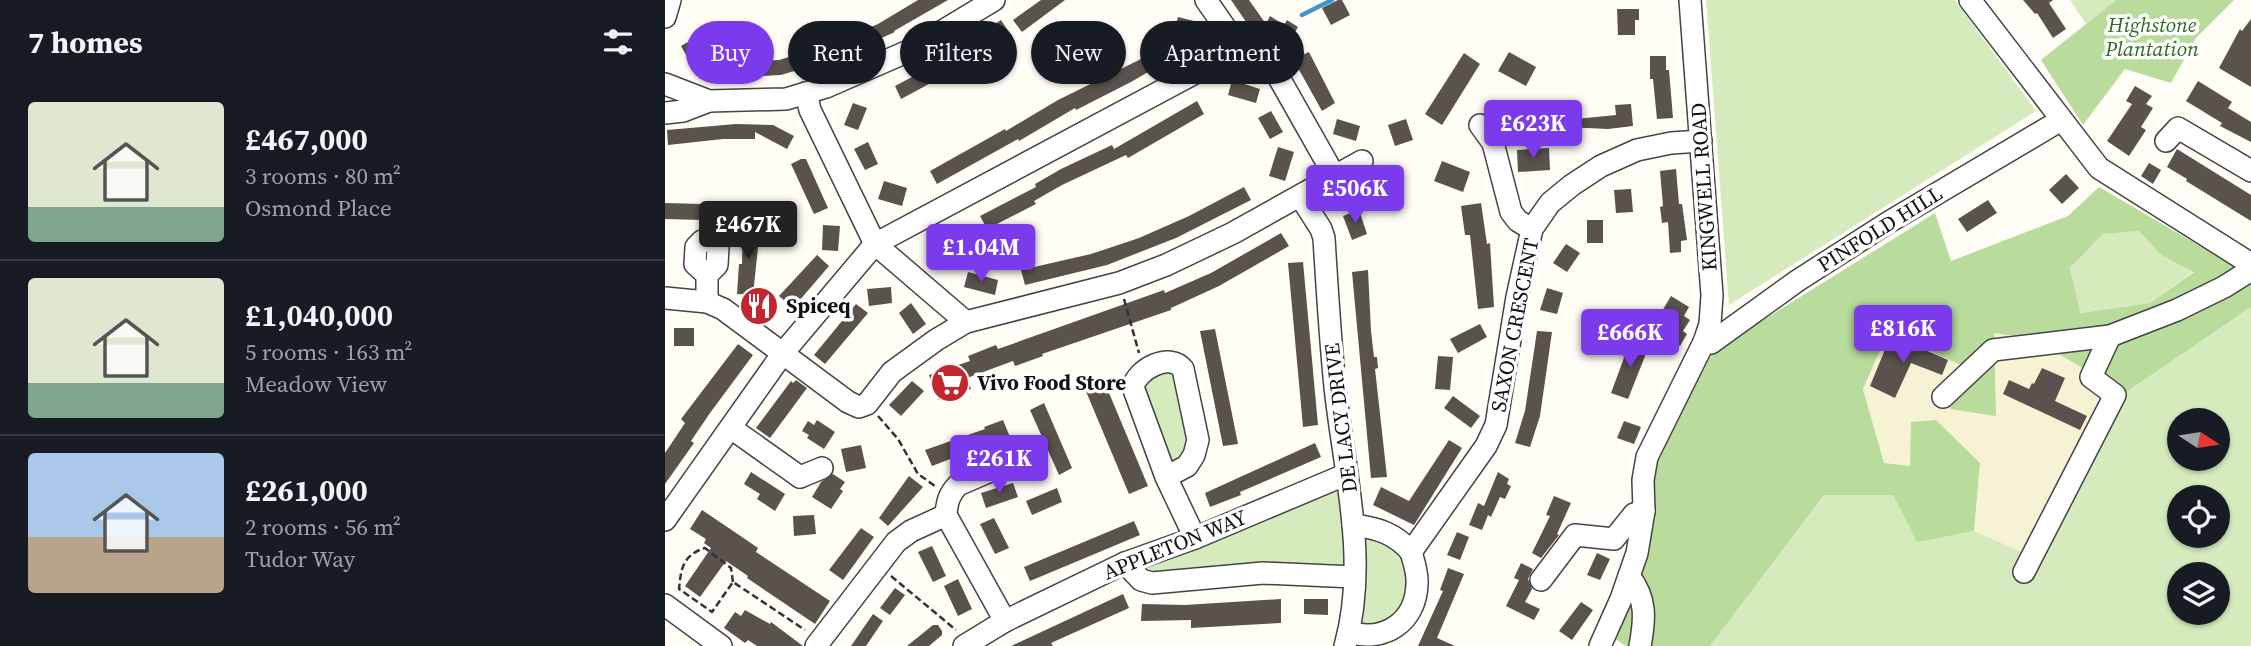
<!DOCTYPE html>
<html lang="en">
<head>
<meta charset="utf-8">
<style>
  body { margin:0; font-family:"Source Serif 4",serif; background:#20242c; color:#f1f3f6; height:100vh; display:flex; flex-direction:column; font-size:26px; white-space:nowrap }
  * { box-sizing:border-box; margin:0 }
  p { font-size:23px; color:#9ea1a6 }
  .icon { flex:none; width:38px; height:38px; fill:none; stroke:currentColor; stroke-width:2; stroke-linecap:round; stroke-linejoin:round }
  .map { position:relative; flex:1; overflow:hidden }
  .drawer { display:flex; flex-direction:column; background:#171b24; width:665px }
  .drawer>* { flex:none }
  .hud { position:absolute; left:21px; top:21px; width:665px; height:63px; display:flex; gap:14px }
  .needle { width:46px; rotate:102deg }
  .fabs { position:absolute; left:1502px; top:408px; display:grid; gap:14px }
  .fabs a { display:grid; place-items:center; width:63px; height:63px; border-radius:50%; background:#171b24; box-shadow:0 2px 5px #0004; font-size:35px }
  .price { position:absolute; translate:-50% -60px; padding:0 16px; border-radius:7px; background:#7c3aed; color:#fff; font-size:23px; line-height:46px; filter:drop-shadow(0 2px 4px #0008) }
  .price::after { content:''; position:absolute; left:50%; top:42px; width:21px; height:16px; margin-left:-10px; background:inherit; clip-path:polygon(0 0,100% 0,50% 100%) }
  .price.current { background:#222; color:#fff }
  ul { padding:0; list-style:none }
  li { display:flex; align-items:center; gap:21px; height:175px; padding:0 28px }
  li+li { border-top:2px solid #363941 }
  li span { display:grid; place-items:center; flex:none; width:196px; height:140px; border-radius:7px; color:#555 }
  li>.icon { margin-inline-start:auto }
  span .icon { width:84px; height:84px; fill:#fffc; stroke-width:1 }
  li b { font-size:30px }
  h2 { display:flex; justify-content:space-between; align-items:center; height:84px; padding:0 28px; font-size:30px }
  .chip { padding:0 24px; border-radius:32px; background:#171b24; box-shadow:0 2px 5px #0004; font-size:24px; line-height:63px }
  .chip.current { background:#7c3aed; color:#fff }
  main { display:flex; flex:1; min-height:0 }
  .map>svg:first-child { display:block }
  .farmland { fill:#f6f3d4 }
  .green { fill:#d5ebbd; fill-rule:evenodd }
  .forest { fill:#b9dc9c; fill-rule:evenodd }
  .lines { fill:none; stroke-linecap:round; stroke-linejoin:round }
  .stream { stroke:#3f96cf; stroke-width:4.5 }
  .building { fill:#5a524d }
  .minor-casing { stroke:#444; stroke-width:24 }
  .path { stroke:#333; stroke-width:2.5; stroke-dasharray:7 3.5; stroke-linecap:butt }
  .minor { stroke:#fff; stroke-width:21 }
  .labels { text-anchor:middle; stroke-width:7; stroke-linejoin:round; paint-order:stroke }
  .park-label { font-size:21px; font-style:italic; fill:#2f6b1f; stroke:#fff }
  .street-label { font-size:21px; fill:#111; stroke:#fff }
  .poi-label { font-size:21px; font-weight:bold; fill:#111; stroke:#fff; text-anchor:start }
</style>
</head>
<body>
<main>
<section class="drawer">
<h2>7 homes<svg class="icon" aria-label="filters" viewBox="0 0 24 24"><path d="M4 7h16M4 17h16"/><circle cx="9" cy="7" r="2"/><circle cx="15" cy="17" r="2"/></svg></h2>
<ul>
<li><span style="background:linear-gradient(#dfe7d0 75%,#7fa58c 0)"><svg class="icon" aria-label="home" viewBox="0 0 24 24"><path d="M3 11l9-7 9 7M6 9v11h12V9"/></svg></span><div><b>£467,000</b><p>3 rooms · 80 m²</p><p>Osmond Place</p></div></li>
<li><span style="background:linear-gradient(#dfe7d0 75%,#7fa58c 0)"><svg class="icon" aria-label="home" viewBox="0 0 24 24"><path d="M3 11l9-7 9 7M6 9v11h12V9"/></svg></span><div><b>£1,040,000</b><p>5 rooms · 163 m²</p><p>Meadow View</p></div></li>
<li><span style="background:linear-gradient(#a9c7e8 60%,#b9a48a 0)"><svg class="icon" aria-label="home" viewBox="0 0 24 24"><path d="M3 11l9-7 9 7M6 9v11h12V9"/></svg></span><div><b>£261,000</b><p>2 rooms · 56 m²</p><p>Tudor Way</p></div></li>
</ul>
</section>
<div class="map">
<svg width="1586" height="646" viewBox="0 0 1586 646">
  <rect width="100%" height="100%" fill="#fffdf5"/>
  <polygon class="farmland" points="1223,332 1300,367 1286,409 1328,333 1368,339 1460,393 1375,560 1309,531 1315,463 1245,466 1219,463 1198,389"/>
  <g class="green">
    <polygon points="1041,0 1290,0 1371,111 1064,305"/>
    <polygon points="1405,0 1451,0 1421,24"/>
    <polygon points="1474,231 1496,255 1529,271 1485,303 1414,313 1405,268 1438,234"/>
    <path d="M1586,307V646H1045L1159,495H1228L1252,541L1309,531L1375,560L1460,393ZM1514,420H1552V458H1514ZM1514,497H1552V536H1514ZM1514,574H1552V612H1514Z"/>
    <polygon points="505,360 529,455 502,466 470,378"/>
    <polygon points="661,489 680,495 685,559 670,571 475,574 476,563"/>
    <polygon points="713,534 742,555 748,586 737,615 711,631 694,624 698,539"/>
  </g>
  <g class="forest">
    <polygon points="1451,0 1569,0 1531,38 1506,83 1460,69 1418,125 1376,60"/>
    <path d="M1434,187L1586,276V307L1460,393L1368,339L1329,333L1331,416L1285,409L1300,367L1223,332L1198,389L1219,463L1245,466L1246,422L1271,420L1315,463L1309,531L1252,542L1228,495H1159L1045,646H961L950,639L984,541L988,471L1047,352L1270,213L1286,261L1403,216ZM1474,231L1496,255L1529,272L1485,303L1415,313L1405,268L1438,234Z"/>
  </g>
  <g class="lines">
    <polyline class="stream" points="637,15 667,0"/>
  </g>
  <g class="building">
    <polygon points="253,0 283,0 229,31 230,32 169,59 116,75 55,78 55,63 87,63 87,61 114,60 163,45 213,24"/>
    <polygon points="376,0 400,0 357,32 348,20"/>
    <polygon points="566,0 584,0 601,24 605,16 619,25 622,20 633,27 620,50 586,29"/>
    <polygon points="673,0 677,0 685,15 666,25 657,8"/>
    <polygon points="1358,0 1388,0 1384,3 1401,29 1388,38 1372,13 1370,14"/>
    <polygon points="952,9 974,9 974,20 970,20 970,35 953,35"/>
    <polygon points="513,17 529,21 520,52 504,48"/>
    <polygon points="1586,19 1586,87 1554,68 1575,29 1577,31"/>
    <polygon points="336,20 346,35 295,70 294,68 236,99 230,86 279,60 280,61 314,41 311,36"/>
    <polygon points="30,38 44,63 30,71 16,46"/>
    <polygon points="644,52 670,103 657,111 628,59"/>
    <polygon points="844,52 871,67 861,86 833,71"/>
    <polygon points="799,53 815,64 777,125 760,114"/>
    <polygon points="985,56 1001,56 1001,70 1004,70 1008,118 992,119 988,79 985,79"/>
    <polygon points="480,57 485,71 466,82 411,110 410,108 354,141 353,139 272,184 265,171 340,129 341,131 393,100"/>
    <polygon points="567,80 595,89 591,103 563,95"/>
    <polygon points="1533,81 1567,102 1563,108 1586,122 1586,142 1555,126 1557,123 1521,101"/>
    <polygon points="1470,86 1487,96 1481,104 1488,108 1476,127 1481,130 1464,156 1442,141 1467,104 1461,101"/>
    <polygon points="532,101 539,114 463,158 461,155 397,185 369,201 371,204 322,229 315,216 371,187 370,184 396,169 447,145 449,149"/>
    <polygon points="188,103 202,108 193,130 179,125"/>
    <polygon points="850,104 870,105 869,126 850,126"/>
    <polygon points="966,104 968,126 943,129 901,127 901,120 951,115 950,105"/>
    <polygon points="606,111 618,132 605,139 593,118"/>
    <polygon points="672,119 695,126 691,141 668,134"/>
    <polygon points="741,119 748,140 730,146 723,125"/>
    <polygon points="71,124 108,125 129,136 122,149 90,132 90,139 58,139 3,145 2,130"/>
    <polygon points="203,142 213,164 200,170 189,149"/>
    <polygon points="613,147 629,152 620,181 604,176"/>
    <polygon points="884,148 885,170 853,172 852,150"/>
    <polygon points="1512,149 1586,195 1586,221 1521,181 1522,179 1502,167"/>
    <polygon points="136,159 141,159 163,208 149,214 126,164"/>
    <polygon points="777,161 805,172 798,192 769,181"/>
    <polygon points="1484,163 1496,170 1488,184 1476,176"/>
    <polygon points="1011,169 1014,204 1017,204 1022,240 1016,241 1016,252 1005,253 1003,222 997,223 995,207 998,206 995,171"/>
    <polygon points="1401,174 1414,188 1397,204 1384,190"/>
    <polygon points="716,178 725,191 701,205 693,192"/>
    <polygon points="219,181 242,188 237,206 213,199"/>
    <polygon points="579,187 586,200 511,238 442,265 360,285 356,270 426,254 474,238 524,216"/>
    <polygon points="966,189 968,212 951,213 949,190"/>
    <polygon points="1323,200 1332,213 1302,232 1293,219"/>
    <polygon points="0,203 77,205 76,221 0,219"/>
    <polygon points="816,203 822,244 825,243 829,307 813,309 805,235 800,235 796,206"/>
    <polygon points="694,210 702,234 687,240 678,216"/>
    <rect x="922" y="220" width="16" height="23"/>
    <polygon points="158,225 175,226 173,251 157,250"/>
    <polygon points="78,227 95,228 88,295 72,294 74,264 77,264"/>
    <polygon points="279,232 294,235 288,267 273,265"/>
    <polygon points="616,233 624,246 554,286 506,308 506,310 377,354 378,356 350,366 348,361 302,378 306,389 273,400 264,375 305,361 303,356 331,345 333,349 499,290 500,293 546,273"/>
    <polygon points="901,244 915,253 902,272 888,263"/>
    <polygon points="152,255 164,266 128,308 114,296"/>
    <polygon points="638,262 653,425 638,427 623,263"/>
    <polygon points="703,270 706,331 709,357 712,357 713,368 710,369 722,477 706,478 687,272"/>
    <polygon points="303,272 333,280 330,295 299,287"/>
    <polygon points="226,287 227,303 204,306 202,289"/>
    <polygon points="882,288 898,293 892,314 875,310"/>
    <polygon points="1006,296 1024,307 1019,316 1025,320 1018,331 1022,334 1015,346 987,328"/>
    <polygon points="83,300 104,302 104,317 92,316 83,311"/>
    <polygon points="246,303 261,324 248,334 234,313"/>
    <polygon points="191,304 203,313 160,364 149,355"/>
    <polygon points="815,324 822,337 793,353 785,339"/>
    <rect x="9" y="328" width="20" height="18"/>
    <polygon points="550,329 573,444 558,446 535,331"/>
    <polygon points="872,331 887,332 875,416 865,447 850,443 860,411"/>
    <polygon points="1226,335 1283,360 1277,375 1246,363 1230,398 1205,386"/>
    <polygon points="966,339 984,346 963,399 946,393"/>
    <polygon points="73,344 88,355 45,413 26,441 29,443 0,484 0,453 20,423 16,419"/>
    <polygon points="773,356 788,357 785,390 770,389"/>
    <polygon points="1377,368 1400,378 1390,401 1422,416 1415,430 1338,394 1344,380 1364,389 1367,383 1369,384"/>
    <polygon points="131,380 142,388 105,438 91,428 126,381 128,383"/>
    <polygon points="247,381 259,391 236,416 224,405"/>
    <polygon points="439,381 483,486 464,494 420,389"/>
    <polygon points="788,396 815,416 806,428 779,408"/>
    <polygon points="379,403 407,468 394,475 365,410"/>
    <polygon points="152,420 170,432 159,449 142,438 144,435 137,431 143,421 149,425"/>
    <polygon points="338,420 345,437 294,459 293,456 267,466 260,450 320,429 319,427"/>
    <polygon points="959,421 976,427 969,444 952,438"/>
    <polygon points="784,440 797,448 749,525 708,505 716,487 744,501"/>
    <polygon points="650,443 656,457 575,492 576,495 545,507 540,493"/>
    <polygon points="196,445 201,468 181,472 176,449"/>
    <polygon points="86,472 120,494 110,511 92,499 95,494 79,484"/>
    <polygon points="833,472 844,479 842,484 846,486 840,499 835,497 826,517 823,515 817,530 804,525 813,503 819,506"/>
    <polygon points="168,474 180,482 175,489 178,491 166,509 147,497 156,482"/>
    <polygon points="244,476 258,487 223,526 214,518"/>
    <polygon points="348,483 353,497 321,508 316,493"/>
    <polygon points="392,488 397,502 367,515 361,501"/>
    <polygon points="889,496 906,503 892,534 894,535 876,558 867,553 885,516 881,515"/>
    <polygon points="37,510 80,539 93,548 91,552 165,601 150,624 82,578 83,576 61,561 35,597 20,586 46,548 39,543 41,539 25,529"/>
    <polygon points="149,515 151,534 129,536 128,516"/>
    <polygon points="329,518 344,548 330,554 315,524"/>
    <polygon points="469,521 475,535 365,581 359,567"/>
    <polygon points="196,528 209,537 178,580 164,570"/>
    <polygon points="792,532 804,537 795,560 782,555"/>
    <polygon points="267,546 281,576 268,582 253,552"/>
    <polygon points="932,553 945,559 935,580 922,575"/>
    <polygon points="856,563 868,569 863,579 867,589 860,602 875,609 869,620 841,606 854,580 849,578"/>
    <polygon points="783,568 799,574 772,638 790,646 753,646 778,591 775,590"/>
    <polygon points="293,579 307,609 293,616 279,586"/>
    <polygon points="230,588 240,595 225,615 215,608"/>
    <polygon points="458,594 464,608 386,643 388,646 346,646"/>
    <polygon points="616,599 616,623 526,628 526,620 476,621 477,604 520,605"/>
    <polygon points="639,599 663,599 663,615 639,614"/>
    <polygon points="916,602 928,610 907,640 894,631"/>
    <polygon points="80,610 105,624 106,622 138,646 92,646 83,640 80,643 59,628 70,612 76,616"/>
    <polygon points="208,614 218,621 201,646 186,646"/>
    <polygon points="268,625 273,625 277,631 277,635 264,646 242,646"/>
  </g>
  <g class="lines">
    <defs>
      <g id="minor">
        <polyline points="541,0 575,49"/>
        <polyline points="1305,0 1434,168 1586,264"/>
        <polyline points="0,17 5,0"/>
        <polyline points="0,84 44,101"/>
        <polyline points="141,93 145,110 210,244 301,322"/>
        <polyline points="0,113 18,111 44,101 121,99 161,87 246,50 329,0"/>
        <polyline points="815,125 828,143 846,212 853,221 867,229"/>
        <polyline points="1501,141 1513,128 1586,171"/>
        <path d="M635,196L656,229L659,238C662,287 665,337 670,387C679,472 704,561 680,646"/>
        <polyline points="0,298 42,302 58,309 183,402 194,407 202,404 227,372 271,340 301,322 454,283 501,265 568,233 697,161"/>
        <polyline points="42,302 42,275 52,265 53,247 46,241 37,241 31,247 30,264 42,275"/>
        <polyline points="1039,342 1046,343 1132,281 1224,222 1396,120"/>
        <polyline points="1278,397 1328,350 1445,336 1512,310 1559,287 1586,270"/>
        <polyline points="66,428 135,477"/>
        <polyline points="135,477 157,468"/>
        <path d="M501,477L522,466L529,455L533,440L518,369C505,352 472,369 468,387L501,477L530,538"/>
        <polyline points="0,520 118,353 210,244 575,49 586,49 601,55 669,175"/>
        <path d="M688,525C712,528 730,533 746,552L821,446L831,425L852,297L867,229L885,203L907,185L936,166L972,150L1006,143L1036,141"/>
        <polyline points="460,563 476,580 487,583 598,573 689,577"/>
        <polyline points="1359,572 1450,395 1426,377 1445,336"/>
        <path d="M964,576C982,599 980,619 975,646"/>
        <polyline points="876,580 910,535 949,539 969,514 979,511"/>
        <polyline points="0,605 56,646"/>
        <path d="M340,621L281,515C282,502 284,494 293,485L360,456"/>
        <path d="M684,632C719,643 751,622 752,584C753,574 749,562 746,552"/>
        <polyline points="151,646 231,542 246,531 281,515"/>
        <polyline points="299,646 340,621 460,563 530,538 682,474"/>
        <polyline points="935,646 956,599 972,553 979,511 978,480 982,457 1039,342 1045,324 1047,295 1025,0"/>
      </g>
    </defs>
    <use href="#minor" class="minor-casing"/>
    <g class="path">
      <polyline points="459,299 474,353"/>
      <polyline points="213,416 233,439 253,474 270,486"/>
      <polyline points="226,576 291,630"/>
      <path d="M68,582L66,568L40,548C18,555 16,568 14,589L47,612L68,582L140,630"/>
    </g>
    <use href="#minor" class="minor"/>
  </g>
  <defs>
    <symbol id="restaurant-disc" viewBox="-11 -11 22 22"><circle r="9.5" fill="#c4262e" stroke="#fff"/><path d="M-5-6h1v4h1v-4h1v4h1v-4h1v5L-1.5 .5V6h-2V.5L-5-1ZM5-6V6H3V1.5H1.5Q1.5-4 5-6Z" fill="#fff"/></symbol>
    <symbol id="supermarket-disc" viewBox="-11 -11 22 22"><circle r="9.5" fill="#c4262e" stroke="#fff"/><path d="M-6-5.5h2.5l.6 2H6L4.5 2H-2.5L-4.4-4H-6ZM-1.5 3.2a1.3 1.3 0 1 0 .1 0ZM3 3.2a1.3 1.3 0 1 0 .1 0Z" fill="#fff"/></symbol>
  </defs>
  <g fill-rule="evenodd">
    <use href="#restaurant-disc" x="72" y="284" width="44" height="44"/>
    <use href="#supermarket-disc" x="263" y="361" width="44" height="44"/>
  </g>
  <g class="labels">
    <g class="park-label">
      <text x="1487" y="32">Highstone<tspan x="1487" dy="24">Plantation</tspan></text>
    </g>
    <g class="street-label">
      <text transform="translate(1039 187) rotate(-94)" y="7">KINGWELL ROAD</text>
      <text transform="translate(1215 229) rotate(-32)" y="7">PINFOLD HILL</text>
      <text transform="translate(850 325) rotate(-79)" y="7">SAXON CRESCENT</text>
      <text transform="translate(676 418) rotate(-97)" y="7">DE LACY DRIVE</text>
      <text transform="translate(510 545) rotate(-22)" y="7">APPLETON WAY</text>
    </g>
    <g class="poi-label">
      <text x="121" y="313">Spiceq</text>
      <text x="312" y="390">Vivo Food Store</text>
    </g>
  </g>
</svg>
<div class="fabs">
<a><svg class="needle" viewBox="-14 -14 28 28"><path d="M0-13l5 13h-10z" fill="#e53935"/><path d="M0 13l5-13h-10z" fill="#9ea1a6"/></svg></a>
<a><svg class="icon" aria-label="locate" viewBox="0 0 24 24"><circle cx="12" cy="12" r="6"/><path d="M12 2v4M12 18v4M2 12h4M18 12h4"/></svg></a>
<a><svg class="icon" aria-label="layers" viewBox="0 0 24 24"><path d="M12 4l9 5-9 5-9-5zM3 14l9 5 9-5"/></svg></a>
</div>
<b class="price" style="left:868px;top:160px">£623K</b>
<b class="price" style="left:690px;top:225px">£506K</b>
<b class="price current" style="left:83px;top:261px">£467K</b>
<b class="price" style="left:316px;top:284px">£1.04M</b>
<b class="price" style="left:1238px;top:365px">£816K</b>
<b class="price" style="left:965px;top:369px">£666K</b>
<b class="price" style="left:334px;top:495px">£261K</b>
<div class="hud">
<a class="chip current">Buy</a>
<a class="chip">Rent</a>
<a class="chip">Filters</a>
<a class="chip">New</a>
<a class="chip">Apartment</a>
</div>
</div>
</main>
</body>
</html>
